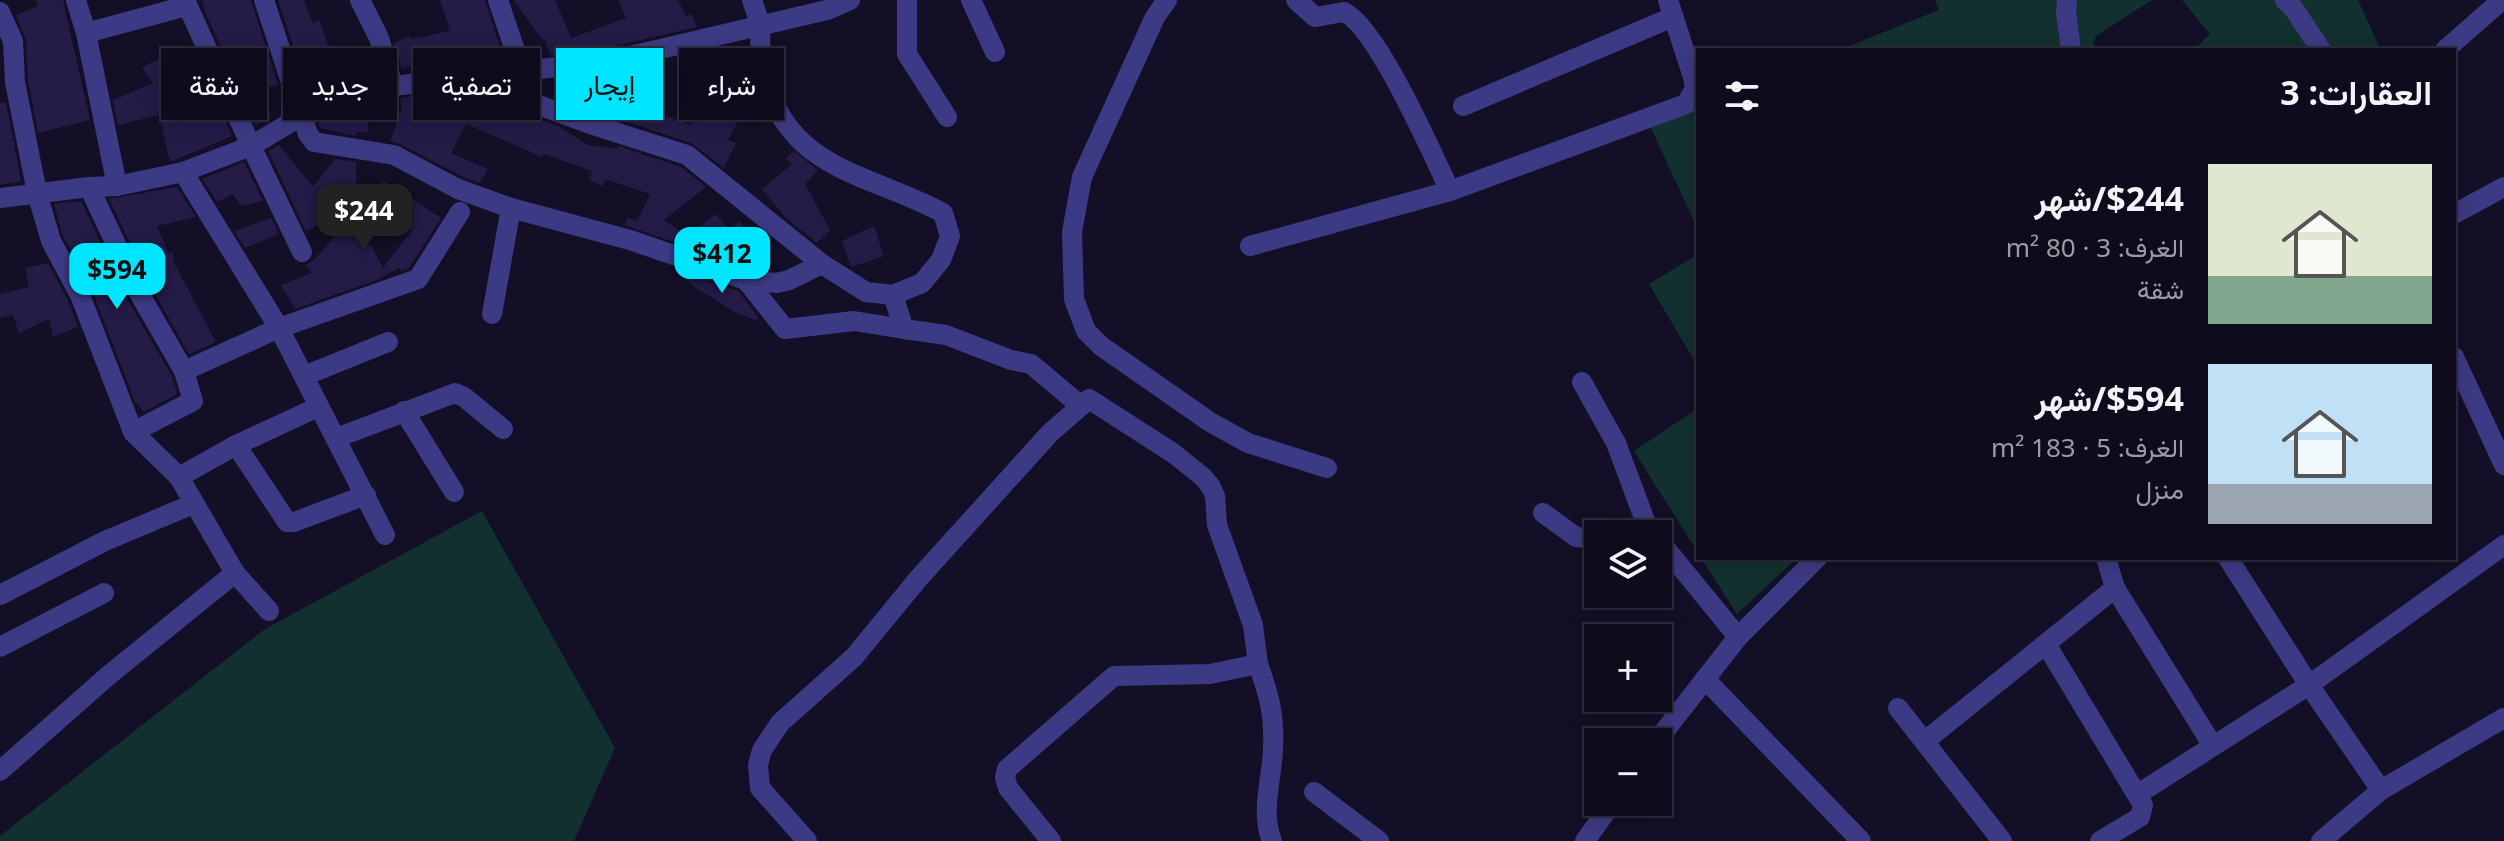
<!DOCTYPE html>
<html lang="ar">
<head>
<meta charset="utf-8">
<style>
  body { margin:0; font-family:"Noto Sans",Vazirmatn,sans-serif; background:#1c1929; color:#f1f3f6; direction:rtl; height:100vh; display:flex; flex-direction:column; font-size:30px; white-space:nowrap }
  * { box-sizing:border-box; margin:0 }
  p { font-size:26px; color:#9b9ba3 }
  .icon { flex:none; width:44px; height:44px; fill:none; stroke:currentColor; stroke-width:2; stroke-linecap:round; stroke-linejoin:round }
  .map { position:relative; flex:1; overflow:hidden; direction:ltr }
  .details { position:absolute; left:1696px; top:48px; width:760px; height:512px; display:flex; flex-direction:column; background:#0e0b1c; border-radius:0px; box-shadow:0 4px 20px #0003,0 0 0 2px #2e2b3b; direction:rtl }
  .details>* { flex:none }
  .hud { position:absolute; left:24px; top:48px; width:760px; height:72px; direction:rtl; display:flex; gap:16px }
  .tools { position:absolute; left:1584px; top:520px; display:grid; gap:16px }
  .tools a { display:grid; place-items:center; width:88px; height:88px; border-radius:0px; background:#0e0b1c; box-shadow:0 4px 20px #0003,0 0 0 2px #2e2b3b; font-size:40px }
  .price { position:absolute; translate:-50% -68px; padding:0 18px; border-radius:16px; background:#00e5ff; color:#111; font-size:26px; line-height:52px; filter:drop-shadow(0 2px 4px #0008) }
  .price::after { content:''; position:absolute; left:50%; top:48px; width:24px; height:18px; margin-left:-12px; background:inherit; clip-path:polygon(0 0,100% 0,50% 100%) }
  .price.current { background:#222; color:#fff }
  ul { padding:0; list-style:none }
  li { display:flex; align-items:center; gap:24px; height:200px; padding:0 24px }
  li span { display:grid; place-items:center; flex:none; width:224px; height:160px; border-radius:0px; color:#555 }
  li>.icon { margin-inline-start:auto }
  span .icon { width:96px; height:96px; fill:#fffc; stroke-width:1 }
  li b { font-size:34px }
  h2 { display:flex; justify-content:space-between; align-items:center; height:96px; padding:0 24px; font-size:34px }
  .pill { padding:0 28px; border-radius:0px; background:#0e0b1c; box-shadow:0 4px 20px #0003,0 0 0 2px #2e2b3b; font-size:28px; line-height:72px }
  .pill.current { background:#00e5ff; color:#111 }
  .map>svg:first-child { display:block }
  .grass { fill:#12302f }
  .building { fill:#241b47 }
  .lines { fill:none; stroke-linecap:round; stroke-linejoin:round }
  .minor { stroke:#3d3a85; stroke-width:20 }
</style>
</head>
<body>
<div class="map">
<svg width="2504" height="841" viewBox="0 0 2504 841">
  <rect width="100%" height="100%" fill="#130f26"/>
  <g class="grass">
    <polygon points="1935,0 2152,0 2096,36 2092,50 1839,50 1939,10"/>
    <polygon points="2182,0 2358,0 2381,50 2193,50 2210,34"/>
    <polygon points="1698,106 1698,230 1650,126"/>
    <polygon points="1698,254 1698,367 1649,284"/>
    <polygon points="1698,408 1698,553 1634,451"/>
    <polygon points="482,511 615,748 574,841 0,841 0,836 265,629"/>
    <polygon points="1701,558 1797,558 1737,614"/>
  </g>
  <g class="building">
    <polygon points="36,0 63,0 90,120 38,133 28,80 26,40 16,15 38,6"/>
    <polygon points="202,0 251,0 278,85 261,89 271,119 256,125 205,12"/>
    <polygon points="278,0 304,0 313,24 319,20 343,85 310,98"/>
    <polygon points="440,0 485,0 503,56 491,62 478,63 476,60 459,65 426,69 424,61 402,69 394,43 409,36 411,39 450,31"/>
    <polygon points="514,0 555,0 571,38 626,18 618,0 678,0 686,16 692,14 697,27 607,48 550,55 545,39 542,40"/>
    <polygon points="163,58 170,67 173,79 202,70 232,136 170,162 159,115 118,125 113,100 153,83 142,67"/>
    <polygon points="725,88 751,96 728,140 736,143 724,168 691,143 624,121 630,99 660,108 659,113 690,125 694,116 703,121 710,98 719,102"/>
    <polygon points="451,92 454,98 501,115 531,116 558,126 588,145 617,149 618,146 681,167 706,187 664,220 688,236 715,214 730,230 739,221 756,240 730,261 624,225 627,218 637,221 650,194 605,179 602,186 590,180 592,171 544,154 542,157 466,124 451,153 488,169 480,183 463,177 400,144 390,141 402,107 400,98"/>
    <polygon points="6,102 21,181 0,185 0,103"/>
    <polygon points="368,106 368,132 356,132 356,136 320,128 318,123"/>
    <polygon points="279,145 313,187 335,159 356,162 356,198 340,192 319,211 324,222 306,231 268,151"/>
    <polygon points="794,151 818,170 805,184 830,230 817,243 786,218 762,189 792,164 786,158"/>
    <polygon points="244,162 263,201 241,206 233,194 217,202 202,179"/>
    <polygon points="384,181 441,218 409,268 402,271 399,268 377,280 295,309 281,285 312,273 306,265 313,261 342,228 372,247 383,268 412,230 365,202"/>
    <polygon points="177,187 196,217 157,226 168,253 173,252 173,261 216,342 189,354 151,287 109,199"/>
    <polygon points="81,201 127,299 172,376 177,394 144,412 135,402 92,290 63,236 54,204"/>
    <polygon points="271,218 279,234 245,248 234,231"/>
    <polygon points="874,226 884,256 851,267 842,241"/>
    <polygon points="48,263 68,300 78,327 53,337 49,319 19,333 13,315 0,318 0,294 29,287 25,268"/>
    <polygon points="674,269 738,291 759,318 755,320 734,312 687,282"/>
  </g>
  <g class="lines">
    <g class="minor">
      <polyline points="76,0 86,33 117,186"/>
      <polyline points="185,0 251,146 302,252"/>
      <polyline points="264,0 308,134 314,142 394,155 458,189 511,208 630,240 746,280 777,283 789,280 822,264"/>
      <polyline points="360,0 379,38 393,86"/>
      <polyline points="498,0 522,71"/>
      <polyline points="907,0 907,54 947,117"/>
      <polyline points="971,0 995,52"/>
      <polyline points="1167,0 1155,17 1082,177 1072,232 1074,299 1086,331 1101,346 1210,422 1248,443 1327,468"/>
      <path d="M1296,0L1315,17L1344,12C1377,27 1433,155 1450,191"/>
      <polyline points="2067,0 2066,13 2071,50"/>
      <polyline points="2285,0 2294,9 2321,50"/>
      <polyline points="0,12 13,41 15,82 37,193 51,241 80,295 133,432 179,477 235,573 269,611"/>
      <polyline points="86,33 186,6"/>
      <polyline points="2445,50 2502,0"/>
      <path d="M464,77L587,123L687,155L822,264L866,292L893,295L922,283L941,260L950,236L943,213C867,172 789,172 763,73C759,59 761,43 760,30C760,20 755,10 752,0"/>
      <polyline points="1463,106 1673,17"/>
      <polyline points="183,172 279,328 385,535"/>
      <polyline points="89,187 139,293 184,371 279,328 418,279 460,212"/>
      <polyline points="0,198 89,187 117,186 183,172 251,146 303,115 339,100 393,86 609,61 827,10 850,0"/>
      <polyline points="2454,214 2504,187"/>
      <polyline points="1250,246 1450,191 1686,104 1695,89 1693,77 1668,0"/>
      <polyline points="746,280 785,329 854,321 904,329"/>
      <polyline points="893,295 904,329 946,335 1011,360 1031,364 1081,406"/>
      <polyline points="492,314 511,208"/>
      <polyline points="2454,357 2504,465"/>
      <polyline points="304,376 388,342"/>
      <polyline points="1582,382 1616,443 1647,526 1654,534"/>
      <polyline points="404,411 454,492"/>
      <polyline points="133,432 193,401 184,371"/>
      <polyline points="336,438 455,393 464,397 503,429"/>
      <polyline points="236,445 287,522 294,522 366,495"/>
      <polyline points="179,477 236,445 318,407"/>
      <polyline points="1543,513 1576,537 1598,539"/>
      <polyline points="1619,534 1647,526"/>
      <polyline points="1658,539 1738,637"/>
      <polyline points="2106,558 2115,588 2213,746"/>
      <polyline points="2228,558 2309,685 2381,790"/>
      <polyline points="0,595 105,541 193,504"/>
      <polyline points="2046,644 2143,805 2140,817 2100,841"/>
      <polyline points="0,647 104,593"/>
      <polyline points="1705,679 1861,841"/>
      <polyline points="1898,708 2002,841"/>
      <polyline points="1925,741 2115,588"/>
      <polyline points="1656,742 1738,637 1817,558"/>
      <polyline points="0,771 109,675 235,573"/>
      <polyline points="1314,792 1379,841"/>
      <polyline points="2138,794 2309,685 2504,545"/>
      <polyline points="807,841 760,788 758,765 762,750 780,723 854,657 918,579 1050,433 1089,399 1173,453 1203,477 1211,487 1215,496 1217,525 1253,625 1258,664"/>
      <path d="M1051,841L1008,788L1005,778L1007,769L1114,676L1210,674L1258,664C1269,695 1275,716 1273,749C1272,779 1260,812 1272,841"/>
      <polyline points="1585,841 1613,802"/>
      <polyline points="2321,841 2381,790 2504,718"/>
    </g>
  </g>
</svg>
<div class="tools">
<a><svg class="icon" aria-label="layers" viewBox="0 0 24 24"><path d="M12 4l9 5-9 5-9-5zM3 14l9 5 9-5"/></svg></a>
<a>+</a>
<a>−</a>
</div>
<b class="price current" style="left:364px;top:252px">$244</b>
<b class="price" style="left:722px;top:295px">$412</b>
<b class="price" style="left:117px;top:311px">$594</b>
<div class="hud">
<a class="pill">شراء</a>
<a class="pill current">إيجار</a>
<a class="pill">تصفية</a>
<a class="pill">جديد</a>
<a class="pill">شقة</a>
</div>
<section class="details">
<h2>العقارات: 3<svg class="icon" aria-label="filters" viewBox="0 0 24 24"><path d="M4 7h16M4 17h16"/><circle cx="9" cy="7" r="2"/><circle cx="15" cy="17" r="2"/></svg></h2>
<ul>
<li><span style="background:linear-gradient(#dfe7d0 70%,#7fa58c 0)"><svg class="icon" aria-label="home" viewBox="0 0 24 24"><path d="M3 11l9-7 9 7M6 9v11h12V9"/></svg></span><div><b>$244/شهر</b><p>الغرف: 3 · 80 m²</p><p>شقة</p></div></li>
<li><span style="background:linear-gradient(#bfe0f5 75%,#9aa5b1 0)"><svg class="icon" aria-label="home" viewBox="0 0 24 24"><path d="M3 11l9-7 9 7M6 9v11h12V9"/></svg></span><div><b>$594/شهر</b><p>الغرف: 5 · 183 m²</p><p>منزل</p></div></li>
</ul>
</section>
</div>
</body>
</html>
